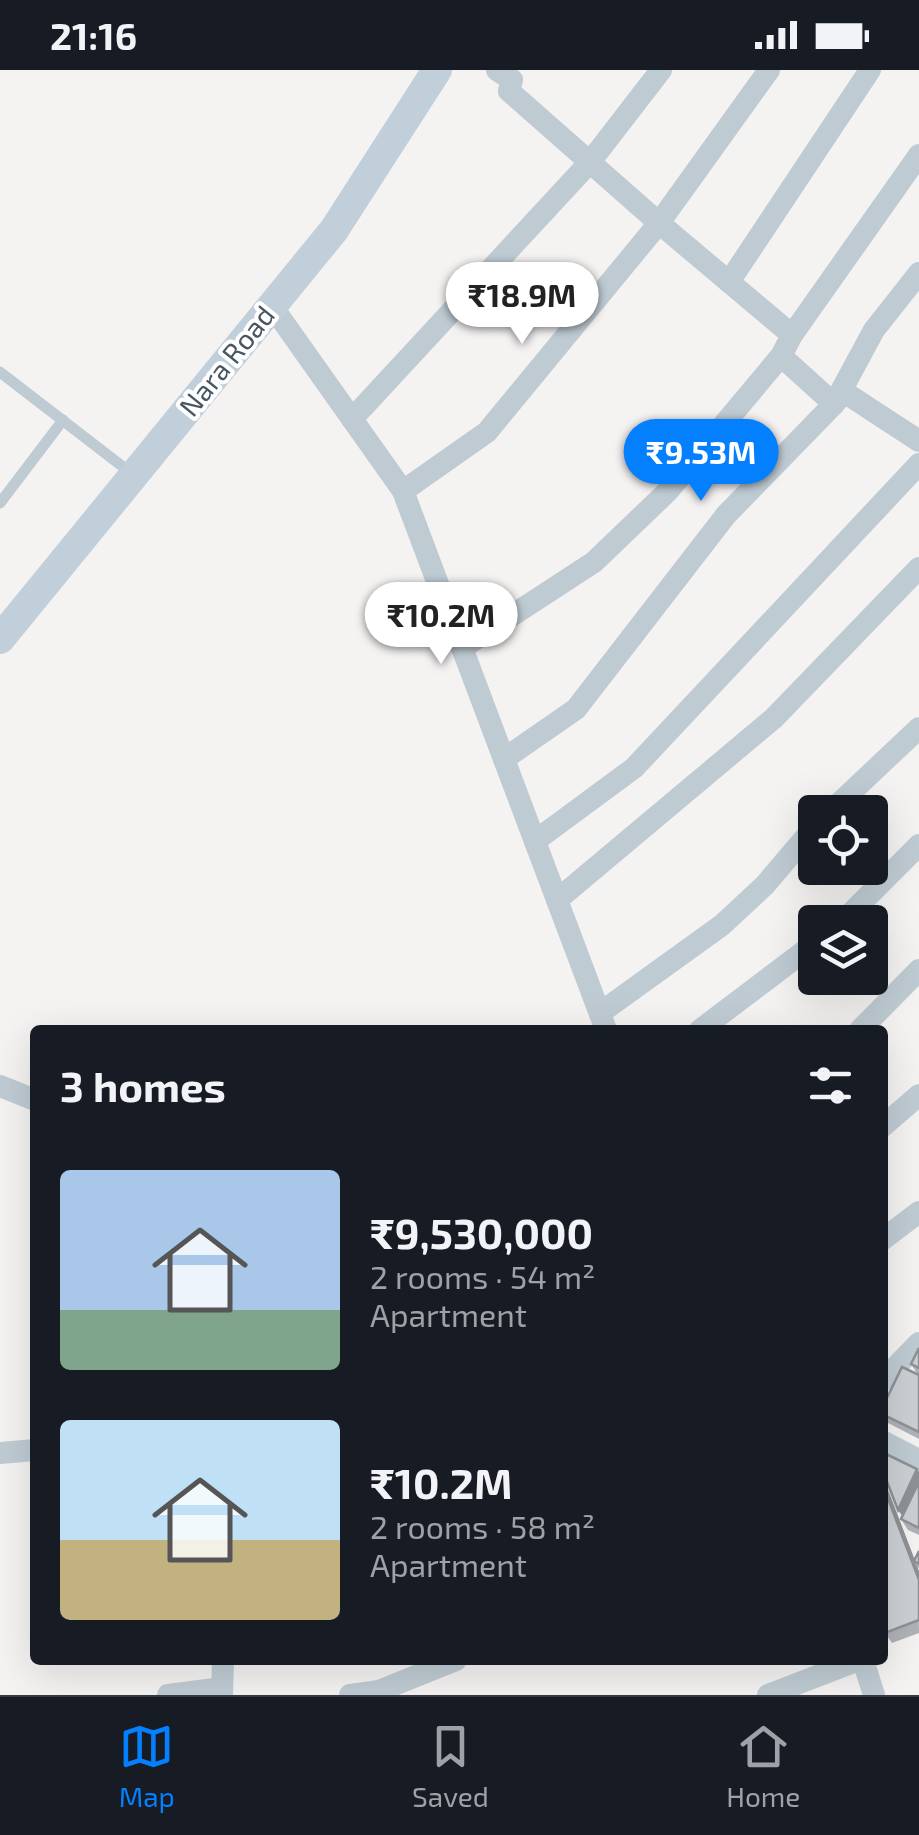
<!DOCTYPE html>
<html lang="en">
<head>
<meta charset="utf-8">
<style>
  body { margin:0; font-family:"Exo 2",sans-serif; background:#242831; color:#f1f3f6; height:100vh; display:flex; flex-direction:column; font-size:38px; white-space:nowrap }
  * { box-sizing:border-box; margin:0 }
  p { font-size:32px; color:#9ea1a6 }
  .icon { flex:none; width:55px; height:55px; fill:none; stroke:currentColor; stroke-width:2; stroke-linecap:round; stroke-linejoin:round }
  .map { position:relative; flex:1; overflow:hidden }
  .sheet { position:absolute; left:30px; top:955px; width:858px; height:640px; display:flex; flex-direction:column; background:#171b24; border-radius:10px; box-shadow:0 10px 40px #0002 }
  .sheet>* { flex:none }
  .fabs { position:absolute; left:798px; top:725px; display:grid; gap:20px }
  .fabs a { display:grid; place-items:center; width:90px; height:90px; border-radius:10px; background:#171b24; box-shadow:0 10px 40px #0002; font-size:50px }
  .price { position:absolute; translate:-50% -85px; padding:0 22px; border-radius:35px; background:#fff; color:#222; font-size:32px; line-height:65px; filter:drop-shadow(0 2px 5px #0008) }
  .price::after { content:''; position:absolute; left:50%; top:60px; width:30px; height:22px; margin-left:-15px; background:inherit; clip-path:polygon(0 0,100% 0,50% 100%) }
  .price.on { background:#047ffd; color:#fff }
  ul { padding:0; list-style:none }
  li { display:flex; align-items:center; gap:30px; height:250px; padding:0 30px }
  li span { display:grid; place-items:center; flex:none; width:280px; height:200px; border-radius:10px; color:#555 }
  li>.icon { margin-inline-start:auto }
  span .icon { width:120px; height:120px; fill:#fffc; stroke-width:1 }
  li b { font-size:42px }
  h2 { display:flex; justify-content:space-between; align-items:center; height:120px; padding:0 30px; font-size:42px }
  .status { display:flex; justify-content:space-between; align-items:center; height:70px; padding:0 50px; background:#171b24; direction:ltr }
  .status svg { height:28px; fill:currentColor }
  .tab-bar { display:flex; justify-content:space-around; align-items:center; height:140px; border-top:2px solid #363941; background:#171b24; font-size:28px; color:#9ea1a6 }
  .tab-bar a { display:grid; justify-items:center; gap:5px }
  .tab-bar .on { color:#047ffd }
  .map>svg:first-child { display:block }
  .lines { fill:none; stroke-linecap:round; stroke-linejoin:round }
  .service { stroke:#bfcbd3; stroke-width:11 }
  .minor { stroke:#bfcbd3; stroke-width:22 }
  .secondary { stroke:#c1cfdb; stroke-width:30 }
  .wall { fill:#afb3b7 }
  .shaded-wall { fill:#8e9295 }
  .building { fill:#cbd0d5; stroke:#8e9295; stroke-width:2.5 }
  .labels { text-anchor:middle; stroke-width:8; stroke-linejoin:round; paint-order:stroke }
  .street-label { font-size:28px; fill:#475762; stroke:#fff }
</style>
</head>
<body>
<div class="status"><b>21:16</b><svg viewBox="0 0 49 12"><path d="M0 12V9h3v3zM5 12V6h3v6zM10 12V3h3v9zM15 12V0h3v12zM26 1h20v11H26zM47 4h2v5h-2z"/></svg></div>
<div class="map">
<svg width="919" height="1625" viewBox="0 0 919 1625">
  <rect width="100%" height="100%" fill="#f5f2f2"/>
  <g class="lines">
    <g class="service">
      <polyline points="0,302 131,403"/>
      <polyline points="0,433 63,350"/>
    </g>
    <g class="minor">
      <polyline points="497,0 512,10 509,21 659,153 792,265 781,286 834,334 844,322 919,371"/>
      <polyline points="729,212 870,0"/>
      <polyline points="272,236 403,421 606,960"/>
      <polyline points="792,265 919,85"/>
      <polyline points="352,349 590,92 661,0"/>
      <polyline points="403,421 487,362 659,153 769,0"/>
      <polyline points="462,578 594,492 668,421 781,286"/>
      <polyline points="504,689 576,639 726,445 834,334 874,260 919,203"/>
      <polyline points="830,742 919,658"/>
      <polyline points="535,771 634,698 919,394"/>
      <polyline points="557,830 774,648 919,498"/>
      <polyline points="842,852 919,775"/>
      <polyline points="600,943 722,855 765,815 815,756"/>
      <polyline points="700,960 815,873"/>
      <polyline points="860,960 919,900"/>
      <polyline points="0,1016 35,1030"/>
      <polyline points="882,1057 919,1025"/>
      <polyline points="882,1170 919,1142"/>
      <polyline points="882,1311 919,1273"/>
      <polyline points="882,1371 919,1390"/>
      <polyline points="0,1383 35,1380"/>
      <polyline points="863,1590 874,1625"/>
      <polyline points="168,1625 222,1618"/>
      <polyline points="222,1625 223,1590"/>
      <polyline points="350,1625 379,1621"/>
      <polyline points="381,1625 379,1621 456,1590"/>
      <polyline points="768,1625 859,1590"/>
    </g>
    <polyline class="secondary" points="0,569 334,160 437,0"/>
  </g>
  <g class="wall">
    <polygon points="919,1278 919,1369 888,1353 882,1346 882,1338 918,1305 911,1294"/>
    <polygon points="917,1399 919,1402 919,1465 908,1460 901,1449"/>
    <polygon points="919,1481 919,1499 918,1497 919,1563 892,1573 885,1563"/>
  </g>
  <g class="shaded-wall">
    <polygon points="917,1399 919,1402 919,1423 906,1451 898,1440"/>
    <polygon points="882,1404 916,1493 914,1491 919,1501 919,1510 882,1413"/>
  </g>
  <g class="building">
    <polygon points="919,1278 919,1298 911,1294"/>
    <polygon points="902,1297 919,1305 919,1362 882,1344 882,1338"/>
    <polygon points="886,1384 917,1399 898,1440 882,1399 882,1390"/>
    <polygon points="919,1412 919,1458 901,1449"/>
    <polygon points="882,1413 919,1510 919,1550 885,1563 882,1557"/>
    <polygon points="919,1481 919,1494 914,1491"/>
  </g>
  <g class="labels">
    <g class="street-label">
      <text transform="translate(227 291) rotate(-51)" y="10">Nara Road</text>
    </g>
  </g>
</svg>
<div class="fabs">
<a><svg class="icon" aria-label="locate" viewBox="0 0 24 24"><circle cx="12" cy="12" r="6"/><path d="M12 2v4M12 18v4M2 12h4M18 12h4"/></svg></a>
<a><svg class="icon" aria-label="layers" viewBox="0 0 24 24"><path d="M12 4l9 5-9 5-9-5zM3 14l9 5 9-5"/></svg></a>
</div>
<b class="price" style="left:522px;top:277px">₹18.9M</b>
<b class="price on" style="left:701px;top:434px">₹9.53M</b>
<b class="price" style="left:441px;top:597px">₹10.2M</b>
<section class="sheet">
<h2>3 homes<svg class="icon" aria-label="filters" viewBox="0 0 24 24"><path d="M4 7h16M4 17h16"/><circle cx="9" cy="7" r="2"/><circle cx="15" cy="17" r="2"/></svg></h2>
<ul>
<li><span style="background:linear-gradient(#a9c7e8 70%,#7fa58c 0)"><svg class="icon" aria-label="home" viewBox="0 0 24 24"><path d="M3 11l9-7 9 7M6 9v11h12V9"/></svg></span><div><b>₹9,530,000</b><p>2 rooms · 54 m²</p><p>Apartment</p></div></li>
<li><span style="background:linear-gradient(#bfe0f5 60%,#c2b280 0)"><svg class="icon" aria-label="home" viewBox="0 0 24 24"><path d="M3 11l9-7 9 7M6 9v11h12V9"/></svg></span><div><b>₹10.2M</b><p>2 rooms · 58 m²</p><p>Apartment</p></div></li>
</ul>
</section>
</div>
<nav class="tab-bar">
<a class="on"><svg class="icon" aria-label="map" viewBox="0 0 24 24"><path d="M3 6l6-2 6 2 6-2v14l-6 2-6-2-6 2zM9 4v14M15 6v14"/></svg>Map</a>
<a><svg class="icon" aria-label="saved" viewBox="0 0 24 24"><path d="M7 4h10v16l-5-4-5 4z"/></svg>Saved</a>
<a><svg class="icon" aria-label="home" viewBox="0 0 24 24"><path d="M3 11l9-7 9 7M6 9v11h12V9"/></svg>Home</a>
</nav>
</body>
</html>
